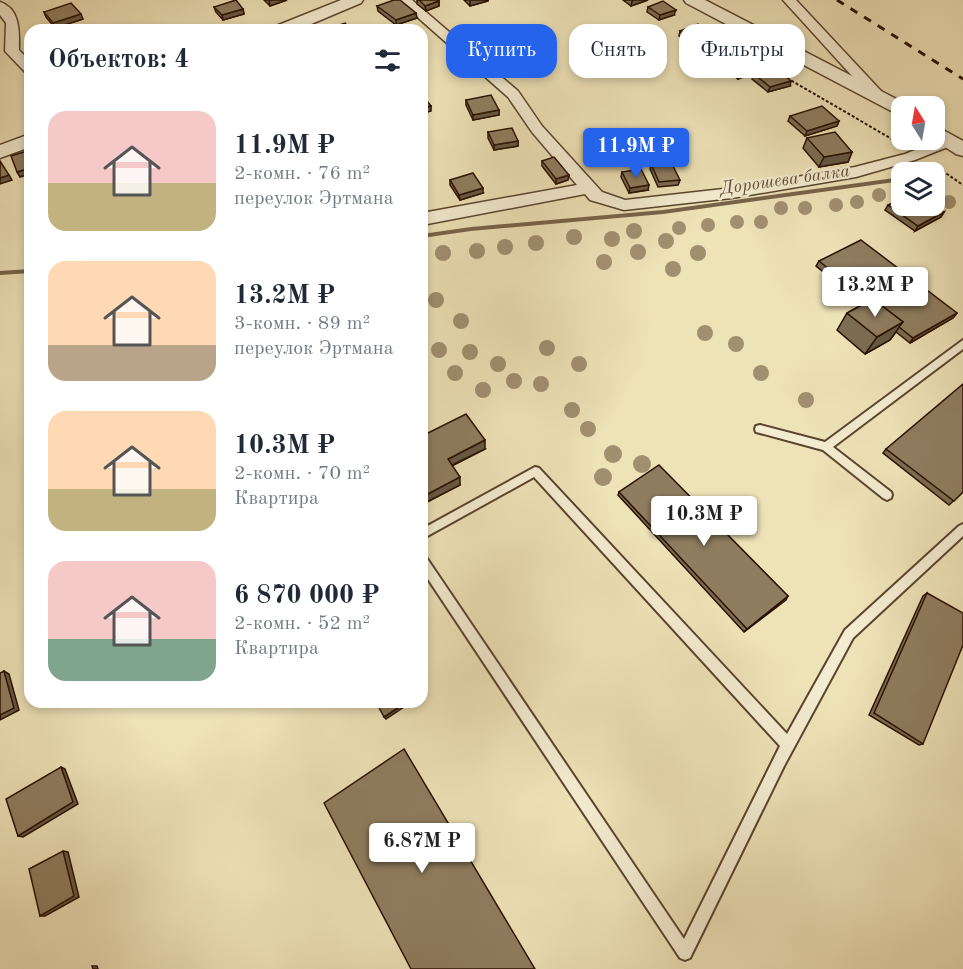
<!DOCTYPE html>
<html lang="ru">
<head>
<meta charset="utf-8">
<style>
  body { margin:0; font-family:"Old Standard TT",serif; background:#f2f2f3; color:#1f2937; height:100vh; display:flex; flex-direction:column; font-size:22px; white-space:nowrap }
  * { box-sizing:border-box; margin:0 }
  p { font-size:20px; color:#747a83 }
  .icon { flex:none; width:33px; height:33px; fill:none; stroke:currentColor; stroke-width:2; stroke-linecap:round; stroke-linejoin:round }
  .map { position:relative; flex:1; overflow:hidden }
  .panel { position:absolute; left:24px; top:24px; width:404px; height:684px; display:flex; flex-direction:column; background:#fff; border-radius:18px; box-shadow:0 3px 9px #0003 }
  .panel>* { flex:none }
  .top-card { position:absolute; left:446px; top:24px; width:428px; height:54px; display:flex; gap:12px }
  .needle { width:39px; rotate:349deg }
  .fabs { position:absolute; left:891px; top:96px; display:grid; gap:12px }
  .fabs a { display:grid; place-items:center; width:54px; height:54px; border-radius:12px; background:#fff; box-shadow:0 3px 9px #0003; font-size:30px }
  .price { position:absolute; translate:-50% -51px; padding:0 14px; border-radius:6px; background:#fff; color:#222; font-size:20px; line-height:39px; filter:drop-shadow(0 2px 3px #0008) }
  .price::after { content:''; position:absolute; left:50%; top:36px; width:18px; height:14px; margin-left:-9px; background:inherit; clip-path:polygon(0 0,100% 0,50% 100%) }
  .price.active { background:#2563eb; color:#fff }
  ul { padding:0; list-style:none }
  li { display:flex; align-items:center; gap:18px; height:150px; padding:0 24px }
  li span { display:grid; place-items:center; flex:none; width:168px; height:120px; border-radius:18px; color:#555 }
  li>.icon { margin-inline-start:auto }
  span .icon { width:72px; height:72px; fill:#fffc; stroke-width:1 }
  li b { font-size:26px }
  h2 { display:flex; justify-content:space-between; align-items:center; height:72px; padding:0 24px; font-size:26px }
  .tag { padding:0 21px; border-radius:18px; background:#fff; box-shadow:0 3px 9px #0003; font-size:21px; line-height:54px }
  .tag.active { background:#2563eb; color:#fff }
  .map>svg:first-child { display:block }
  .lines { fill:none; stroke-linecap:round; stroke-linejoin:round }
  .stream { fill:#776349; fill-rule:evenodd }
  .service-casing { stroke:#5a442e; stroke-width:4 }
  .minor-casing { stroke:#5a442e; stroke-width:3 }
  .tertiary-casing { stroke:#5a442e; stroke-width:3 }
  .path { stroke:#291000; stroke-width:2; stroke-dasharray:3 2; stroke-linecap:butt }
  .service { fill:#f4ecd0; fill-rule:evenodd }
  .minor { fill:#f4ecd0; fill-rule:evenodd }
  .tertiary { fill:#f4ecd0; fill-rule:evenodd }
  .rail { stroke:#291000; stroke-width:3; stroke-dasharray:8 8; stroke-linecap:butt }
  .tree { fill:#a19070 }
  .wall { fill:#7b6c52; stroke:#291000; stroke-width:1.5 }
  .shaded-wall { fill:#645842; stroke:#291000; stroke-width:1.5 }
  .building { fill:#8f7d5f; stroke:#291000; stroke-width:1.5 }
  .labels { text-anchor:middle; stroke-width:4.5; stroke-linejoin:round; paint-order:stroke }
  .far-water-label { font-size:18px; font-style:italic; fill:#644f36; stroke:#f4ecd0 }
</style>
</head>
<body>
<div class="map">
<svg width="963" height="969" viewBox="0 0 963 969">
  <rect width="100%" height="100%" fill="#eee2b7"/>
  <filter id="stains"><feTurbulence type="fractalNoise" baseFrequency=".00333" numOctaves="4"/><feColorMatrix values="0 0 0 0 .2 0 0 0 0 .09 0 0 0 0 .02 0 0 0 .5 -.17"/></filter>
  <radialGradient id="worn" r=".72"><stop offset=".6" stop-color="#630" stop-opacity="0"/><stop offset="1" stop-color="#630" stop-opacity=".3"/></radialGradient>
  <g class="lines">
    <g class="stream">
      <polygon points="902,177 902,181 663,214 471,231 422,238 422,234 471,227 663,210"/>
      <polygon points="30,269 30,273 0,275 0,271"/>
    </g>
    <defs>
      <g id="service">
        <polygon points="963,340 963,349 833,447 891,492 892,495 891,498 887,500 883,498 823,450 760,433 756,432 755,429 756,426 760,425 825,442"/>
        <polygon points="535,467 539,468 787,734 845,630 959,526 963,524 963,536 853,638 784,766 690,958 685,960 680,958 422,570 422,556 426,557 684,939 780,746 534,477 422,539 422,529"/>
      </g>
      <g id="minor">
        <polygon points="398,0 412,0 518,91 542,126 602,192 625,200 732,188 855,167 905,154 950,136 958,141 955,144 915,160 856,177 732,198 624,210 590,200 585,194 422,225 422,213 577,185 532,132 508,97"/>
        <polygon points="783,0 796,0 882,92 884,95 882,98 872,98"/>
        <path d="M0,2C21,9 19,33 19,50L30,61V73L25,72L5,51L6,23L0,15Z"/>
      </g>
      <g id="tertiary">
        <polygon points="341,0 363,0 361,3 297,30 273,30 276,26"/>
        <polygon points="684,0 705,0 910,106 902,106 902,115 895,113 686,3"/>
        <polygon points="934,125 963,141 963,156 956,154 934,140"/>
        <polygon points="30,134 30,147 0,158 0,145"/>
      </g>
    </defs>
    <use href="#service" class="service-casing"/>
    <use href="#minor" class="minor-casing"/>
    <use href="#tertiary" class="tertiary-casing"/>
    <g class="path">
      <polyline points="741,50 773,70"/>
      <polyline points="787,78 897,142"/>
      <polyline points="934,165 963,185"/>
    </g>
    <use href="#service" class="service"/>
    <use href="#minor" class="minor"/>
    <use href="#tertiary" class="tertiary"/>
    <polyline class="rail" points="837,0 963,79"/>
  </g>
  <g class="tree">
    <circle cx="879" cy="195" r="7"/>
    <circle cx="857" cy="202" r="7"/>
    <circle cx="949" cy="202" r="7"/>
    <circle cx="836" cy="205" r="7"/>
    <circle cx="781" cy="208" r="7"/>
    <circle cx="805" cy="208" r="7"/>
    <circle cx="737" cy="222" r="7"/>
    <circle cx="761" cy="222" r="7"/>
    <circle cx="708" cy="225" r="7"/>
    <circle cx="679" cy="228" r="7"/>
    <circle cx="634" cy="231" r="8"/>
    <circle cx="574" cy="237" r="8"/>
    <circle cx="612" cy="239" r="8"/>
    <circle cx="666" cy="241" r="8"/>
    <circle cx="536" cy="243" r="8"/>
    <circle cx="505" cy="247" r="8"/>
    <circle cx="477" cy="251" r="8"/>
    <circle cx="638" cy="252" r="8"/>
    <circle cx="443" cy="253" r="8"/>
    <circle cx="698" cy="253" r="8"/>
    <circle cx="604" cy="262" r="8"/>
    <circle cx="673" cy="269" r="8"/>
    <circle cx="436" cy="300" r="8"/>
    <circle cx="461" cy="321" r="8"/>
    <circle cx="705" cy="333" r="8"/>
    <circle cx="736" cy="344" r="8"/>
    <circle cx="547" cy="348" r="8"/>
    <circle cx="439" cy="350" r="8"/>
    <circle cx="470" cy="352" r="8"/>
    <circle cx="498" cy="364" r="8"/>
    <circle cx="579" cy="364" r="8"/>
    <circle cx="455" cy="373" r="8"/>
    <circle cx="761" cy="373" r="8"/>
    <circle cx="514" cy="381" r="8"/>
    <circle cx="541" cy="384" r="8"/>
    <circle cx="483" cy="390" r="8"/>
    <circle cx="806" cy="400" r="8"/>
    <circle cx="572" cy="410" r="8"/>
    <circle cx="588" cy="429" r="8"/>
    <circle cx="613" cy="454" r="9"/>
    <circle cx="642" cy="464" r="9"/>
    <circle cx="603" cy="477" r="9"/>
  </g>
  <g class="wall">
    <polygon points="264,0 287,0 270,6"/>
    <polygon points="417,0 438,0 439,1 439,6 426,11 417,4"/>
    <polygon points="464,0 488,0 488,1 470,6"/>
    <polygon points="623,0 648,0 631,6"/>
    <polygon points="377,6 417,18 396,25 378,11"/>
    <polygon points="214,7 243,9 244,14 223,20 216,12"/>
    <polygon points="648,7 674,15 659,20 647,12"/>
    <polygon points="44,12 83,19 55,28 46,17"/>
    <polygon points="458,31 488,41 468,47 458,36"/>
    <polygon points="680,31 709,38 691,45 679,36"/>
    <polygon points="700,45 728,54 714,60 699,50"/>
    <polygon points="504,53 530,64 511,68 504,58"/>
    <polygon points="724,63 757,68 738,79 723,68"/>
    <polygon points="754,74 790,86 768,92 752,79"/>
    <polygon points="466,100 499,110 499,115 473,120 466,105"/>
    <polygon points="790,116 839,121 837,126 805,136 788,121"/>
    <polygon points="488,132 518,141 518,146 494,150 488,138"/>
    <polygon points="807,138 852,152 848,162 819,167 803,148"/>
    <polygon points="542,161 569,175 568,180 556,184 542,166"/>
    <polygon points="651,164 680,180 678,185 658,187 650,169"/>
    <polygon points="622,172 648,190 629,193 621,177"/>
    <polygon points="450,180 483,193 460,200 450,185"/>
    <polygon points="888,205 944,212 941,217 915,231 885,210"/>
    <polygon points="819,261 957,313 953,318 910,343 896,332 890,340 865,354 837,330 847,313 863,304 816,266"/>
    <polygon points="422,431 424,435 485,449 452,466 460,485 425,503 422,498"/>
    <polygon points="886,449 963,492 949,505 883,453"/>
    <polygon points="619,492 788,596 744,632 618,495"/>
    <polygon points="927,593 923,744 919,745 869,715 923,596"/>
  </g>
  <g class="shaded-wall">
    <polygon points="271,0 287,0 270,6 269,1"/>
    <polygon points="470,0 488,0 488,1 470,6"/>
    <polygon points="634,0 648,0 631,6 632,1"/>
    <polygon points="439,1 439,6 426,11 425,6"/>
    <polygon points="243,9 244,14 223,20 222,15"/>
    <polygon points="676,10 674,15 659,20 660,15"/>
    <polygon points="416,13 417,18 396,25 396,20"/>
    <polygon points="81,14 83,19 55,28 53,23"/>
    <polygon points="710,33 709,38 691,45 692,40"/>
    <polygon points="488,36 488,41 468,47 468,42"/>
    <polygon points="730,49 728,54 714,60 715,55"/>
    <polygon points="530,59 530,64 511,68 511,63"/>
    <polygon points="757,68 755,73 738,79 739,74"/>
    <polygon points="791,81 790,86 768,92 770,87"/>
    <polygon points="431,106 431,111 422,114 422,108"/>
    <polygon points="499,110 499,115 473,120 473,115"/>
    <polygon points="839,121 837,126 805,136 807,131"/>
    <polygon points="518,141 518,146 494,150 494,145"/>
    <polygon points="852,152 848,162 819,167 824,157"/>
    <polygon points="425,165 425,170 422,171 422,166"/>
    <polygon points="30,168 30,174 20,177 17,172"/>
    <polygon points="9,175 12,180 0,184 0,178"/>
    <polygon points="569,175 568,180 556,184 556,179"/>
    <polygon points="649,185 648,190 629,193 630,188"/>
    <polygon points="483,188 483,193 460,200 459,195"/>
    <polygon points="944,212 941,217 915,231 918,226"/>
    <polygon points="957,313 953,318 910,343 913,338"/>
    <polygon points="903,322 890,340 865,354 877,337"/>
    <polygon points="485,440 485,449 448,467 448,459"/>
    <polygon points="460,477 460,485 425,503 424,496"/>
    <polygon points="788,596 786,600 744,632 747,629"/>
    <polygon points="4,671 9,674 19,710 0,720"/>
    <polygon points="407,702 409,702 410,703 386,719 384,717"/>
    <polygon points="61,767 65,769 78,804 23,837 18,836"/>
    <polygon points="63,851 68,852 79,897 45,916 40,916"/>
    <polygon points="92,966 97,966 98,969 93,969"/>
  </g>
  <g class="building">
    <polygon points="236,0 243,9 222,15 214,7"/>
    <polygon points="394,0 400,0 416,13 396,20 377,6"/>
    <polygon points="419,0 438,0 439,1 425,6"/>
    <polygon points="663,1 676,10 660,15 648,7"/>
    <polygon points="71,3 81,14 53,23 44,12"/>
    <polygon points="345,23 351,30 328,30 327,29"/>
    <polygon points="698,24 710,33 692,40 680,31"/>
    <polygon points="477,25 488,36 468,42 458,31"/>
    <polygon points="715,39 730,49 715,55 700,45"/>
    <polygon points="523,49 530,59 511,63 504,53"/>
    <polygon points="742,56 757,68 739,74 724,63"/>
    <polygon points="775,67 791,81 770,87 754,74"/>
    <polygon points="491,95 499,110 473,115 466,100"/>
    <polygon points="423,96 431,106 422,108 422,97"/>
    <polygon points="822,106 839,121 807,131 790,116"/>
    <polygon points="512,128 518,141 494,145 488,132"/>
    <polygon points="835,132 852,152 824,157 807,138"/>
    <polygon points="30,150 30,168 17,172 11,156"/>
    <polygon points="554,157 569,175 556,179 542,161"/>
    <polygon points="0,161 9,175 0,178"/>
    <polygon points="671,162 680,180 659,182 651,164"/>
    <polygon points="641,169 649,185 630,188 622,172"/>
    <polygon points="473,173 483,188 459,195 450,180"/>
    <polygon points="902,198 902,206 934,205 944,212 918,226 888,205"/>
    <polygon points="861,240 957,313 913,338 899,327 903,322 873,299 868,301 819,261"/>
    <polygon points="873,299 903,322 877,337 847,313"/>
    <polygon points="963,384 963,492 954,501 886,449"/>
    <polygon points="466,414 485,440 448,459 460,477 424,496 422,492 422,431 424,435"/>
    <polygon points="659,465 788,596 747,629 619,492"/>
    <polygon points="927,593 963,613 963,645 923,744 874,713"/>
    <polygon points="4,671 14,708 0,715 0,673"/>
    <polygon points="376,702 407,702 384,717"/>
    <polygon points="404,749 535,969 411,969 324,803"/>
    <polygon points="61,767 73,802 18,836 6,799"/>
    <polygon points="63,851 74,896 40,916 29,869"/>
  </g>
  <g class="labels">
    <g class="far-water-label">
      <text transform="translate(785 179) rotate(-8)" y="6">Дорошева балка</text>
    </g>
  </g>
  <rect width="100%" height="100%" filter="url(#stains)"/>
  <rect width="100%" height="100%" fill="url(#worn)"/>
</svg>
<div class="fabs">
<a><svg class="needle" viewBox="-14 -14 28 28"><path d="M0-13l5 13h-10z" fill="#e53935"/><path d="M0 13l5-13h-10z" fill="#747a83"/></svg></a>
<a><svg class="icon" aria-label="layers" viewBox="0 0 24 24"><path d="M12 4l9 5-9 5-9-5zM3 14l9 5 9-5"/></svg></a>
</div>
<b class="price active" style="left:636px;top:179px">11.9M ₽</b>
<b class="price" style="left:875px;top:318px">13.2M ₽</b>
<b class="price" style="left:704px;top:547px">10.3M ₽</b>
<b class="price" style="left:422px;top:874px">6.87M ₽</b>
<div class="top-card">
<a class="tag active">Купить</a>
<a class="tag">Снять</a>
<a class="tag">Фильтры</a>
</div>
<section class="panel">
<h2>Объектов: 4<svg class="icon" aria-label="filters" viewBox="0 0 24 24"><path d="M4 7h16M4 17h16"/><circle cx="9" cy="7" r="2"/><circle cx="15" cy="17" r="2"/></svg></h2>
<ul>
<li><span style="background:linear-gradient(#f6c9c9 60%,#c2b280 0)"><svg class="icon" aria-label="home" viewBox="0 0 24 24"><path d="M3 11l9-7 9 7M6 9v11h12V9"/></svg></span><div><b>11.9M ₽</b><p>2-комн. · 76 m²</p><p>переулок Эртмана</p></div></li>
<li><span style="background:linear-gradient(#ffd9b3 70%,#b9a48a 0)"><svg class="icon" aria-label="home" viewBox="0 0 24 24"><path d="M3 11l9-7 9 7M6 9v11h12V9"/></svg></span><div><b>13.2M ₽</b><p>3-комн. · 89 m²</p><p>переулок Эртмана</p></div></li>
<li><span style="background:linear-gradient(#ffd9b3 65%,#c2b280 0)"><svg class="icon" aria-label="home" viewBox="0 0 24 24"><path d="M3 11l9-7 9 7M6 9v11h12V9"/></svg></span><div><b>10.3M ₽</b><p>2-комн. · 70 m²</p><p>Квартира</p></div></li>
<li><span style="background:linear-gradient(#f6c9c9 65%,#7fa58c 0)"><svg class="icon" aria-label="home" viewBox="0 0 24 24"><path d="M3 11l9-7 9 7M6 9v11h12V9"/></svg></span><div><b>6 870 000 ₽</b><p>2-комн. · 52 m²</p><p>Квартира</p></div></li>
</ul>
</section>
</div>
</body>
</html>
